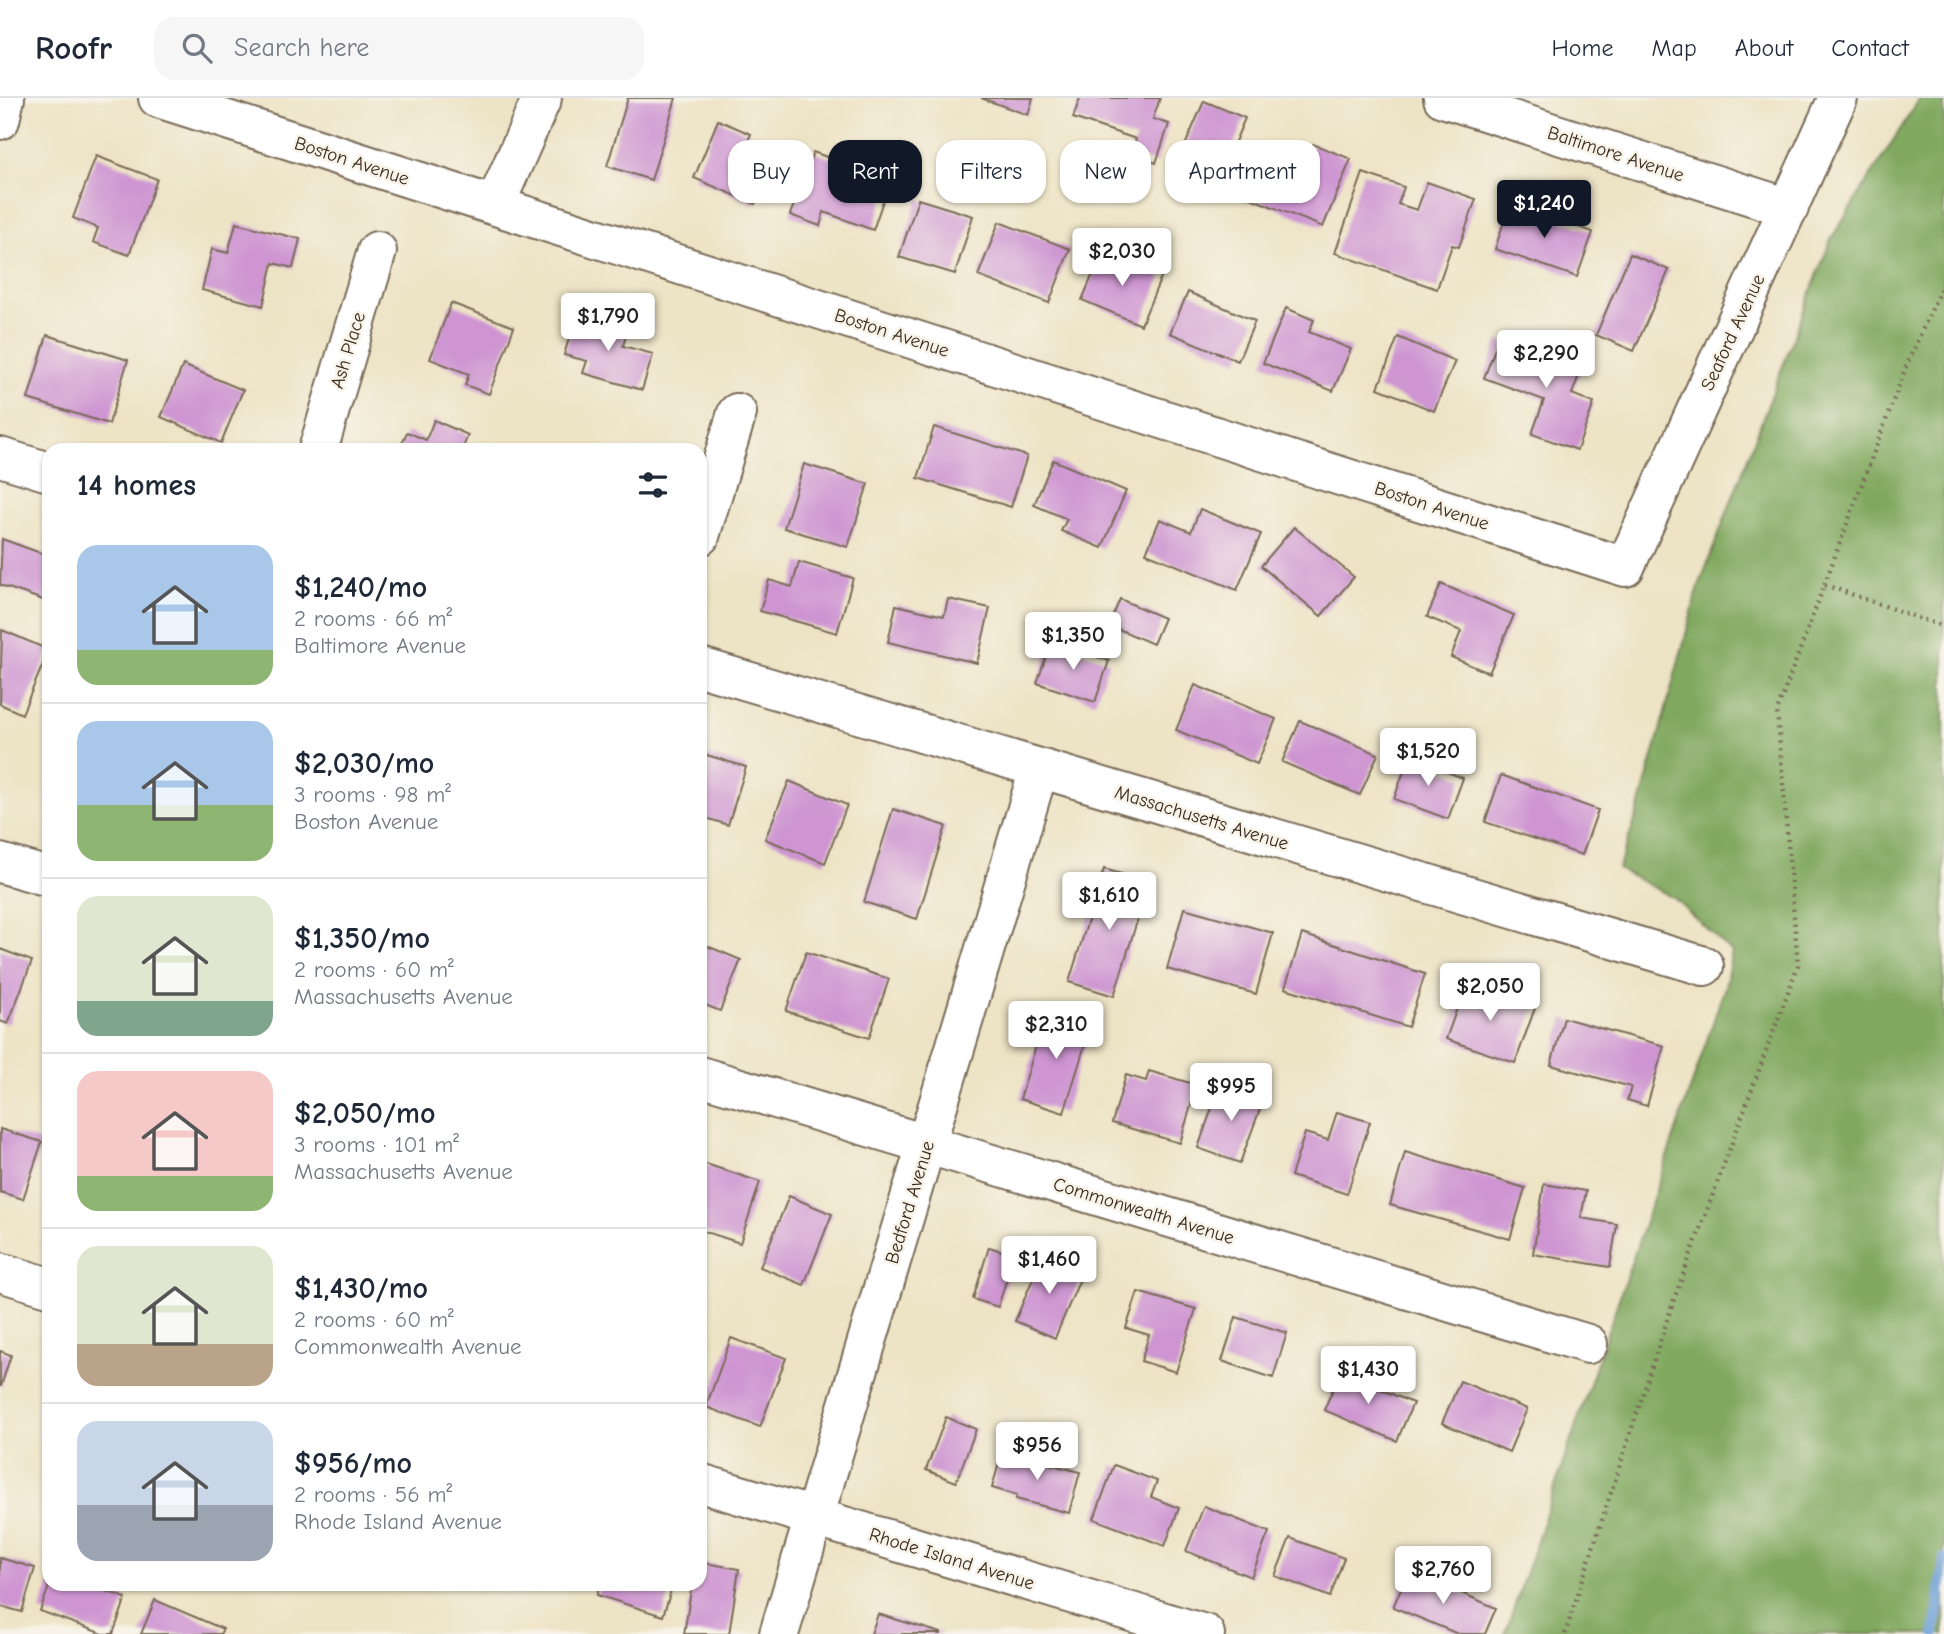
<!DOCTYPE html>
<html lang="en">
<head>
<meta charset="utf-8">
<style>
  body { margin:0; font-family:"Comic Neue",sans-serif; background:#f6f6f7; color:#1f2937; height:100vh; display:flex; flex-direction:column; font-size:26px; white-space:nowrap }
  * { box-sizing:border-box; margin:0 }
  p { font-size:23px; color:#747a83 }
  .icon { flex:none; width:38px; height:38px; fill:none; stroke:currentColor; stroke-width:2; stroke-linecap:round; stroke-linejoin:round }
  .map { position:relative; flex:1; overflow:hidden }
  .details { position:absolute; left:42px; top:345px; width:665px; height:1148px; display:flex; flex-direction:column; background:#fff; border-radius:21px; box-shadow:0 2px 5px #0004 }
  .details>* { flex:none }
  .guide { position:absolute; left:728px; top:42px; width:665px; height:63px; display:flex; gap:14px }
  .price { position:absolute; translate:-50% -60px; padding:0 16px; border-radius:7px; background:#fff; color:#222; font-size:23px; line-height:46px; filter:drop-shadow(0 2px 4px #0008) }
  .price::after { content:''; position:absolute; left:50%; top:42px; width:21px; height:16px; margin-left:-10px; background:inherit; clip-path:polygon(0 0,100% 0,50% 100%) }
  .price.active { background:#111827; color:#fff }
  ul { padding:0; list-style:none }
  li { display:flex; align-items:center; gap:21px; height:175px; padding:0 35px }
  li+li { border-top:2px solid #e0e1e3 }
  li span { display:grid; place-items:center; flex:none; width:196px; height:140px; border-radius:21px; color:#555 }
  li>.icon { margin-inline-start:auto }
  span .icon { width:84px; height:84px; fill:#fffc; stroke-width:1 }
  li b { font-size:30px }
  h2 { display:flex; justify-content:space-between; align-items:center; height:84px; padding:0 35px; font-size:30px }
  .pill { padding:0 24px; border-radius:21px; background:#fff; box-shadow:0 2px 5px #0004; font-size:24px; line-height:63px }
  .pill.active { background:#111827; color:#fff }
  header { display:flex; align-items:center; gap:42px; box-sizing:border-box; height:98px; padding:0 35px; background:#fff; border-bottom:2px solid #e0e1e3 }
  header strong { font-size:33px }
  nav { display:flex; gap:38px; margin-inline-start:auto; font-size:24px }
  .search { width:490px; height:63px; background:#f6f6f7; display:flex; align-items:center; gap:18px; box-sizing:border-box; padding:0 24px; border-radius:21px; color:#747a83; font-size:26px }
  .map>svg:first-child { display:block }
  .forest { fill:#80a85f; stroke:#5e693e; stroke-width:2 }
  .lines { fill:none; stroke-linecap:round; stroke-linejoin:round }
  .stream { stroke:#6b9dd6; stroke-width:10 }
  .building { fill:#ce95d2 }
  .minor-casing { stroke:#796b58; stroke-width:42 }
  .major-casing { stroke:#796b58; stroke-width:42 }
  .path { stroke:#796b58; stroke-width:4.5; stroke-dasharray:2 5; stroke-linecap:butt }
  .minor { stroke:#fff; stroke-width:38 }
  .major { stroke:#fff; stroke-width:38 }
  .labels { text-anchor:middle; stroke-width:5; stroke-linejoin:round; paint-order:stroke }
  .street-label { font-size:19px; fill:#3b2a1e; stroke:#f7f3e8 }
</style>
</head>
<body>
<header>
<strong>Roofr</strong>
<div class="search"><svg class="icon" aria-label="search" viewBox="0 0 24 24"><circle cx="10" cy="10" r="6"/><path d="M15 15l6 6"/></svg>Search here</div>
<nav><a>Home</a><a>Map</a><a>About</a><a>Contact</a></nav>
</header>
<div class="map">
<svg width="1944" height="1536" viewBox="0 0 1944 1536">
  <rect width="100%" height="100%" fill="#f7f3e8"/>
  <filter id="ink" filterUnits="userSpaceOnUse"><feTurbulence type="fractalNoise" baseFrequency=".0143" numOctaves="2"/><feDisplacementMap in="SourceGraphic" scale="14" xChannelSelector="R" yChannelSelector="G"/><feConvolveMatrix kernelMatrix="1 2 1 2 8 2 1 2 1" color-interpolation-filters="sRGB"/></filter>
  <filter id="wash" filterUnits="userSpaceOnUse"><feTurbulence type="fractalNoise" baseFrequency=".00686" numOctaves="4" result="noise"/><feDisplacementMap in="SourceGraphic" scale="28" xChannelSelector="R" yChannelSelector="G"/><feGaussianBlur stdDeviation="1.57" result="paint"/><feColorMatrix in="noise" values="0 0 0 0 0 0 0 0 0 0 0 0 0 0 0 0 0 1.4 0 .05"/><feComposite in="paint" operator="in"/></filter>
  <g filter="url(#wash)">
    <rect width="100%" height="100%" fill="#ede3c5"/>
    <polygon class="forest" points="1920,0 1944,0 1944,1536 1505,1536 1725,889 1732,854 1674,800 1618,771 1638,714 1699,488 1831,141"/>
    <g class="lines">
      <polyline class="stream" points="1935,1536 1944,1460"/>
    </g>
    <g id="blocks">
      <g class="building">
        <polygon points="628,0 676,0 651,82 607,68"/>
        <polygon points="981,0 1033,0 1028,17"/>
        <polygon points="1080,0 1160,0 1153,21 1169,26 1156,65 1131,56 1136,41 1073,20"/>
        <polygon points="1204,3 1245,20 1213,96 1172,78"/>
        <polygon points="718,22 751,36 745,50 774,63 755,106 694,80"/>
        <polygon points="1249,44 1305,65 1313,46 1351,61 1323,129 1230,92"/>
        <polygon points="813,54 890,82 873,132 824,114 820,128 790,117"/>
        <polygon points="96,58 157,81 129,157 93,144 98,130 73,120"/>
        <polygon points="1363,75 1404,89 1398,106 1417,112 1427,84 1476,101 1459,149 1452,147 1437,191 1335,155"/>
        <polygon points="918,101 973,118 955,176 899,159"/>
        <polygon points="1510,105 1593,134 1577,179 1495,151"/>
        <polygon points="999,124 1070,151 1049,205 978,178"/>
        <polygon points="236,125 300,141 293,170 273,165 263,208 202,192 212,151 228,155"/>
        <polygon points="1103,152 1162,177 1141,227 1082,202"/>
        <polygon points="1630,156 1669,172 1634,253 1596,237"/>
        <polygon points="1188,194 1255,223 1238,263 1170,235"/>
        <polygon points="451,205 514,229 489,296 465,287 469,276 430,261"/>
        <polygon points="1286,210 1314,222 1309,234 1351,251 1333,293 1263,265"/>
        <polygon points="576,217 628,231 623,248 653,256 642,292 583,275 587,263 564,257"/>
        <polygon points="47,237 128,262 109,326 28,301"/>
        <polygon points="1398,239 1455,263 1434,313 1378,290"/>
        <polygon points="1498,243 1547,261 1551,249 1585,261 1572,296 1594,305 1577,352 1532,336 1544,302 1484,280"/>
        <polygon points="183,267 243,292 221,345 161,319"/>
        <polygon points="434,322 468,337 462,352 399,352 407,334 426,342"/>
        <polygon points="934,329 1027,358 1011,409 918,380"/>
        <polygon points="1053,362 1126,393 1102,450 1061,433 1067,421 1034,407"/>
        <polygon points="804,366 868,386 848,449 784,430"/>
        <polygon points="1200,411 1261,436 1237,492 1146,455 1160,421 1191,434"/>
        <polygon points="1294,429 1354,479 1321,518 1261,468"/>
        <polygon points="2,441 49,458 49,504 0,487"/>
        <polygon points="799,464 853,480 837,535 760,513 769,482 792,489"/>
        <polygon points="1441,486 1514,517 1489,575 1451,559 1461,533 1427,519"/>
        <polygon points="948,501 990,510 977,565 888,544 896,507 944,518"/>
        <polygon points="1120,501 1164,520 1153,546 1109,527"/>
        <polygon points="2,532 49,552 22,616 0,606"/>
        <polygon points="1051,544 1109,563 1095,604 1037,585"/>
        <polygon points="1195,587 1276,621 1257,666 1176,632"/>
        <polygon points="1300,623 1378,656 1360,697 1282,664"/>
        <polygon points="700,655 746,669 728,727 700,718"/>
        <polygon points="1409,659 1463,680 1448,721 1394,701"/>
        <polygon points="1501,677 1598,712 1582,757 1485,724"/>
        <polygon points="789,683 847,707 825,765 765,741"/>
        <polygon points="893,711 946,728 917,821 864,804"/>
        <polygon points="1104,771 1149,784 1114,898 1069,884"/>
        <polygon points="1184,810 1273,835 1256,896 1167,871"/>
        <polygon points="1302,836 1425,876 1408,929 1285,890"/>
        <polygon points="700,845 741,862 720,913 700,905"/>
        <polygon points="0,851 32,863 8,926 0,923"/>
        <polygon points="806,854 889,881 869,940 786,913"/>
        <polygon points="1466,885 1535,910 1515,965 1446,941"/>
        <polygon points="1047,911 1092,924 1064,1015 1020,1001"/>
        <polygon points="1564,920 1664,948 1647,1008 1627,1002 1631,989 1551,967"/>
        <polygon points="1149,973 1197,987 1180,1045 1112,1025 1126,977 1146,983"/>
        <polygon points="1221,984 1264,1000 1240,1065 1198,1050"/>
        <polygon points="1337,1014 1370,1024 1347,1096 1291,1078 1305,1035 1328,1042"/>
        <polygon points="0,1031 42,1044 23,1101 0,1094"/>
        <polygon points="1405,1054 1525,1090 1510,1141 1390,1107"/>
        <polygon points="700,1064 760,1084 740,1145 700,1132"/>
        <polygon points="1544,1086 1586,1093 1581,1120 1617,1126 1610,1169 1533,1156"/>
        <polygon points="789,1098 832,1116 804,1187 760,1169"/>
        <polygon points="989,1149 1014,1157 998,1209 973,1201"/>
        <polygon points="1043,1157 1083,1174 1055,1240 1015,1223"/>
        <polygon points="1138,1194 1196,1211 1176,1274 1141,1263 1149,1237 1126,1230"/>
        <polygon points="1236,1219 1287,1235 1273,1280 1222,1263"/>
        <polygon points="731,1240 786,1260 760,1329 706,1309"/>
        <polygon points="0,1253 11,1257 1,1288 0,1288"/>
        <polygon points="1340,1274 1413,1305 1397,1343 1324,1312"/>
        <polygon points="1460,1283 1527,1311 1509,1354 1442,1325"/>
        <polygon points="946,1319 976,1331 956,1384 926,1372"/>
        <polygon points="1002,1354 1080,1374 1069,1415 1016,1401 1017,1397 992,1390"/>
        <polygon points="1114,1367 1157,1383 1151,1399 1179,1410 1165,1448 1094,1421"/>
        <polygon points="1204,1408 1269,1434 1251,1479 1186,1453"/>
        <polygon points="1290,1440 1344,1460 1330,1499 1275,1478"/>
        <polygon points="0,1460 35,1470 22,1514 0,1508"/>
        <polygon points="700,1464 739,1471 729,1536 684,1536 692,1486 700,1486"/>
        <polygon points="1409,1472 1496,1510 1485,1536 1458,1536 1393,1509"/>
        <polygon points="50,1486 86,1486 126,1500 113,1536 103,1536 40,1513"/>
        <polygon points="600,1486 673,1486 663,1518 597,1497"/>
        <polygon points="155,1502 223,1531 220,1536 141,1536"/>
        <polygon points="878,1516 941,1535 941,1536 871,1536"/>
      </g>
    </g>
  </g>
  <g filter="url(#ink)">
    <use href="#blocks" fill-opacity="0" stroke="#796b58" stroke-width="2"/>
    <g class="lines">
      <defs>
        <g id="minor">
          <polyline points="158,0 1625,469 1838,0"/>
          <polyline points="1443,0 1789,110"/>
          <polyline points="495,107 542,0"/>
          <polyline points="318,352 377,153"/>
          <polyline points="0,359 49,374"/>
          <polyline points="700,438 737,315"/>
          <polyline points="700,569 1704,868"/>
          <polyline points="0,765 49,779"/>
          <polyline points="700,978 1588,1246"/>
          <polyline points="0,1174 49,1189"/>
          <polyline points="700,1385 1205,1536"/>
          <polyline points="779,1536 1039,671"/>
        </g>
        <polyline id="major" points="0,22 5,0"/>
      </defs>
      <use href="#minor" class="minor-casing"/>
      <use href="#major" class="major-casing"/>
      <g class="path">
        <polyline points="1825,487 1944,529"/>
        <polyline points="1565,1536 1673,1204 1798,867 1777,613 1907,266 1944,184"/>
      </g>
      <use href="#minor" class="minor"/>
      <use href="#major" class="major"/>
    </g>
  </g>
  <g class="labels">
    <g class="street-label">
      <text transform="translate(1616 55) rotate(18)" y="7">Baltimore Avenue</text>
      <text transform="translate(352 62) rotate(18)" y="7">Boston Avenue</text>
      <text transform="translate(892 234) rotate(18)" y="7">Boston Avenue</text>
      <text transform="translate(1732 234) rotate(-65)" y="7">Seaford Avenue</text>
      <text transform="translate(347 252) rotate(-73)" y="7">Ash Place</text>
      <text transform="translate(1432 407) rotate(18)" y="7">Boston Avenue</text>
      <text transform="translate(1202 719) rotate(17)" y="7">Massachusetts Avenue</text>
      <text transform="translate(909 1104) rotate(-73)" y="7">Bedford Avenue</text>
      <text transform="translate(1144 1112) rotate(17)" y="7">Commonwealth Avenue</text>
      <text transform="translate(952 1460) rotate(17)" y="7">Rhode Island Avenue</text>
    </g>
  </g>
</svg>
<b class="price active" style="left:1544px;top:142px">$1,240</b>
<b class="price" style="left:1122px;top:190px">$2,030</b>
<b class="price" style="left:608px;top:255px">$1,790</b>
<b class="price" style="left:1546px;top:292px">$2,290</b>
<b class="price" style="left:1073px;top:574px">$1,350</b>
<b class="price" style="left:1428px;top:690px">$1,520</b>
<b class="price" style="left:1109px;top:834px">$1,610</b>
<b class="price" style="left:1490px;top:925px">$2,050</b>
<b class="price" style="left:1056px;top:963px">$2,310</b>
<b class="price" style="left:1231px;top:1025px">$995</b>
<b class="price" style="left:1049px;top:1198px">$1,460</b>
<b class="price" style="left:1368px;top:1308px">$1,430</b>
<b class="price" style="left:1037px;top:1384px">$956</b>
<b class="price" style="left:1443px;top:1508px">$2,760</b>
<div class="guide">
<a class="pill">Buy</a>
<a class="pill active">Rent</a>
<a class="pill">Filters</a>
<a class="pill">New</a>
<a class="pill">Apartment</a>
</div>
<section class="details">
<h2>14 homes<svg class="icon" aria-label="filters" viewBox="0 0 24 24"><path d="M4 7h16M4 17h16"/><circle cx="9" cy="7" r="2"/><circle cx="15" cy="17" r="2"/></svg></h2>
<ul>
<li><span style="background:linear-gradient(#a9c7e8 75%,#8fb573 0)"><svg class="icon" aria-label="home" viewBox="0 0 24 24"><path d="M3 11l9-7 9 7M6 9v11h12V9"/></svg></span><div><b>$1,240/mo</b><p>2 rooms · 66 m²</p><p>Baltimore Avenue</p></div></li>
<li><span style="background:linear-gradient(#a9c7e8 60%,#8fb573 0)"><svg class="icon" aria-label="home" viewBox="0 0 24 24"><path d="M3 11l9-7 9 7M6 9v11h12V9"/></svg></span><div><b>$2,030/mo</b><p>3 rooms · 98 m²</p><p>Boston Avenue</p></div></li>
<li><span style="background:linear-gradient(#dfe7d0 75%,#7fa58c 0)"><svg class="icon" aria-label="home" viewBox="0 0 24 24"><path d="M3 11l9-7 9 7M6 9v11h12V9"/></svg></span><div><b>$1,350/mo</b><p>2 rooms · 60 m²</p><p>Massachusetts Avenue</p></div></li>
<li><span style="background:linear-gradient(#f6c9c9 75%,#8fb573 0)"><svg class="icon" aria-label="home" viewBox="0 0 24 24"><path d="M3 11l9-7 9 7M6 9v11h12V9"/></svg></span><div><b>$2,050/mo</b><p>3 rooms · 101 m²</p><p>Massachusetts Avenue</p></div></li>
<li><span style="background:linear-gradient(#dfe7d0 70%,#b9a48a 0)"><svg class="icon" aria-label="home" viewBox="0 0 24 24"><path d="M3 11l9-7 9 7M6 9v11h12V9"/></svg></span><div><b>$1,430/mo</b><p>2 rooms · 60 m²</p><p>Commonwealth Avenue</p></div></li>
<li><span style="background:linear-gradient(#c9d6e8 60%,#9aa5b1 0)"><svg class="icon" aria-label="home" viewBox="0 0 24 24"><path d="M3 11l9-7 9 7M6 9v11h12V9"/></svg></span><div><b>$956/mo</b><p>2 rooms · 56 m²</p><p>Rhode Island Avenue</p></div></li>
</ul>
</section>
</div>
</body>
</html>
